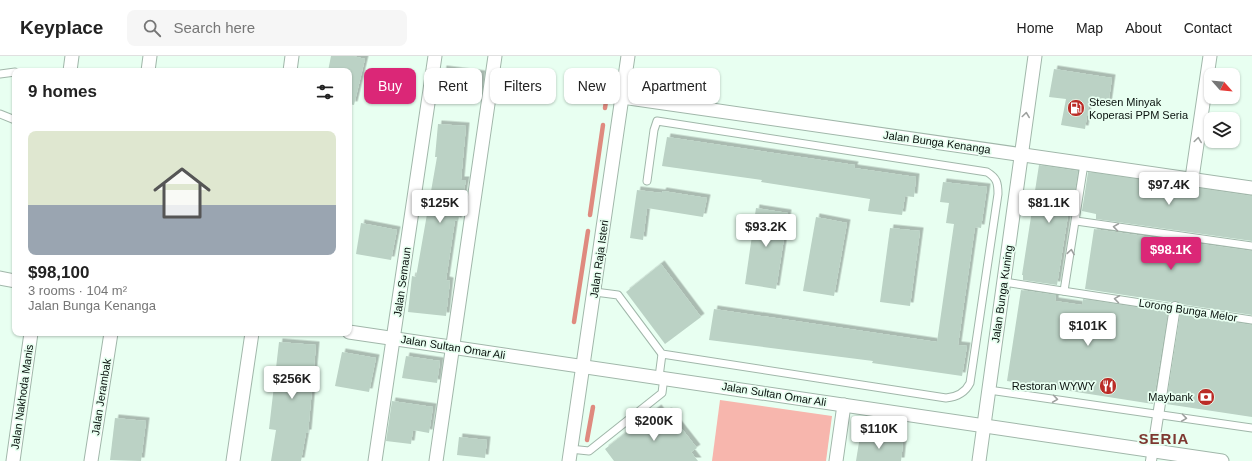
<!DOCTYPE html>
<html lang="en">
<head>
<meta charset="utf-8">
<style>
  body { margin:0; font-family:Arial,sans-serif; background:#f6f6f6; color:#222; height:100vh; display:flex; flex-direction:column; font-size:15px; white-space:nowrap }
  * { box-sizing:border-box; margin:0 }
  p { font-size:13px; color:#767676 }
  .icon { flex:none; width:22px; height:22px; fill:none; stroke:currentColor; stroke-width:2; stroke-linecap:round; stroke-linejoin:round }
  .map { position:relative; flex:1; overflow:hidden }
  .side { position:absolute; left:12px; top:12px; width:340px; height:268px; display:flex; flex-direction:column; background:#fff; border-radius:8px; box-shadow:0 1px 3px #0004 }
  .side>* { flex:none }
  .hud { position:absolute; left:364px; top:12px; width:380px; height:36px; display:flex; gap:8px }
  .needle { width:26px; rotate:117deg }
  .buttons { position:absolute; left:1204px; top:12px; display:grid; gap:8px }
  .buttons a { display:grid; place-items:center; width:36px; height:36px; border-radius:8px; background:#fff; box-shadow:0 1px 3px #0004; font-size:20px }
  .price { position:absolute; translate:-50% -34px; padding:0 9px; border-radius:4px; background:#fff; color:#222; font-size:13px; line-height:26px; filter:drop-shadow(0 1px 2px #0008) }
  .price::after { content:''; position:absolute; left:50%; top:24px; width:12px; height:9px; margin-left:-6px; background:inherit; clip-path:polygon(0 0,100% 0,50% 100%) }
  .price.active { background:#db2777; color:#fff }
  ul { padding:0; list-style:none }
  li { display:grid; align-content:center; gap:8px; height:212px; padding:0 16px }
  li span { display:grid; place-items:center; height:124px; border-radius:8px; color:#555 }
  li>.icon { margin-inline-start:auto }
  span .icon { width:72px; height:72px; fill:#fffc; stroke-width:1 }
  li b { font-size:17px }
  h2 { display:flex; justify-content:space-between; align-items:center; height:48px; padding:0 16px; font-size:17px }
  .tag { padding:0 14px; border-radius:8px; background:#fff; box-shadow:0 1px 3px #0004; font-size:14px; line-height:36px }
  .tag.active { background:#db2777; color:#fff }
  header { display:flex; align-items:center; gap:24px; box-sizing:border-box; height:56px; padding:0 20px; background:#fff; border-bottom:1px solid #e0e0e0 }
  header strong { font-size:19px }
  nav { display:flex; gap:22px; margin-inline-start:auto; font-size:14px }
  .search { width:280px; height:36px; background:#f6f6f6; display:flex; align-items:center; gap:10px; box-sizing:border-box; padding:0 14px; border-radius:8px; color:#767676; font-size:15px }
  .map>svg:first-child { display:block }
  .green { fill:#f7b6ad }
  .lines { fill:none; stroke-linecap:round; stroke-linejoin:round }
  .stream { stroke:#df8a7f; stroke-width:4.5 }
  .building { fill:#bbd2c5; filter:url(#shadow) }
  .service-casing { stroke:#a1b7aa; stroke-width:9 }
  .pedestrian-casing { stroke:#a1b7aa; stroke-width:12 }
  .minor-casing { stroke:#a1b7aa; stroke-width:15 }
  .service { stroke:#fff; stroke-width:7 }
  .pedestrian { stroke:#fff; stroke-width:10 }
  .minor { stroke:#fff; stroke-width:13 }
  .oneway { stroke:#9da09e }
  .labels { text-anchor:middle; stroke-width:3.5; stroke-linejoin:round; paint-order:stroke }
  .poi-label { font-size:11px; fill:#09110d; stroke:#e8fff1; text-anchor:end }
  .street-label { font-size:11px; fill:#09110d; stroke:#e8fff1 }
  .district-label { font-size:15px; font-weight:bold; letter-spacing:1px; fill:#7e3730; stroke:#e8fff1 }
</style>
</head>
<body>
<header>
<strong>Keyplace</strong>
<div class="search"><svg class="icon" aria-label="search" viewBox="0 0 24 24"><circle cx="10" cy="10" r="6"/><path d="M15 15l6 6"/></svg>Search here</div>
<nav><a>Home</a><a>Map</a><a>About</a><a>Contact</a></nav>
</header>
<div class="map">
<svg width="1252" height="405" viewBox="0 0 1252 405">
  <defs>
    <filter id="shadow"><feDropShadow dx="3.5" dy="-3.5" stdDeviation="0" flood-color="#0004"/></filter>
  </defs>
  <rect width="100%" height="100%" fill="#e8fff1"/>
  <polygon class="green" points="720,344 832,360 826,405 712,405"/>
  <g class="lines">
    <g class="stream">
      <polyline points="605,52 610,19"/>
      <polyline points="590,159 603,69"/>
      <polyline points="574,266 588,175"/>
      <polyline points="587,384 593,351"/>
    </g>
  </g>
  <g class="building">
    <polygon points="331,0 353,0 365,3 354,49 349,48 349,15 328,15"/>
    <polygon points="443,13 482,18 479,44 440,40"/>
    <polygon points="1054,13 1112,22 1108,50 1089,47 1085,73 1061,69 1066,43 1049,41"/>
    <polygon points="438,68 466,70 461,124 466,124 458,165 455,164 446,224 450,225 446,260 408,256 412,220 416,221 437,101 435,101"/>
    <polygon points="667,81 855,109 854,112 916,121 914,141 905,140 902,159 868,155 870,143 761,126 762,124 662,110"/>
    <polygon points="1039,109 1078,115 1072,154 1069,153 1057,229 1023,224 1023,219 1022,219"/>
    <polygon points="1088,116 1252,140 1252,185 1096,163 1096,158 1082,155"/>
    <polygon points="943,126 987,131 981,172 975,171 958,289 967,290 962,320 872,307 873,305 709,284 714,253 937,286 954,168 946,167 949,147 940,146"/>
    <polygon points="637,134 662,137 663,135 707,142 703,161 647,152 643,184 630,182"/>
    <polygon points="756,152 788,157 776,233 745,228"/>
    <polygon points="816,161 847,167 834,240 803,235"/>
    <polygon points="361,167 397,174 391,204 356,198"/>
    <polygon points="890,172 920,175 910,250 880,246"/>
    <polygon points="1094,173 1252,195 1252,259 1181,248 1176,245 1170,246 1085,233"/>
    <polygon points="661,208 701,261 665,288 626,236"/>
    <polygon points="1021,234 1056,239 1055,245 1082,249 1083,243 1168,256 1153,348 1007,325"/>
    <polygon points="1180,258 1252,269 1252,361 1166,348"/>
    <polygon points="279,286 316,289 308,377 306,377 301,405 271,405 276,374 269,373"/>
    <polygon points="342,296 376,302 369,336 335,330"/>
    <polygon points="406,300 440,305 437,327 402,322"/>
    <polygon points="392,345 433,351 429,377 413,374 411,388 386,385"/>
    <polygon points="658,352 663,359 668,355 697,392 691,396 698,405 614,405 605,393"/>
    <polygon points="115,362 146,365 141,405 110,404"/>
    <polygon points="860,380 903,387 901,405 856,405"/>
    <polygon points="459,381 487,384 485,402 457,399"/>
  </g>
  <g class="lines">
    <defs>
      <g id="service">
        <polyline points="0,18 15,16"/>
        <polyline points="0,58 15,64"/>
        <polyline points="1076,165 1252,190"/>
        <polyline points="1004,226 1252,264"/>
        <polyline points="1064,235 1084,108"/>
        <path d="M595,236L618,239L662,298L946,342C957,341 965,337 970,327L998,138C998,127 997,122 987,116L657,65L654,74L647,125"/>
        <polyline points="659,321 662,298"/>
        <polyline points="989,334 1252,372"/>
        <polyline points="570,393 589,395 662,337 664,321"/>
      </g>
      <polyline id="pedestrian" points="1151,405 1175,251"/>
      <g id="minor">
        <polyline points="70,15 72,0"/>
        <polyline points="148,15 150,0"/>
        <polyline points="290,15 292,0"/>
        <polyline points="622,41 1252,132"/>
        <polyline points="1192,122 1210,0"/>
        <polyline points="0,222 15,225"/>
        <polyline points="349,276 1222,405"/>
        <polyline points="13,405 31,277"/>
        <polyline points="91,405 111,277"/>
        <polyline points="233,405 252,277"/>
        <polyline points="375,405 435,0"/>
        <polyline points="436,405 495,0"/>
        <polyline points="569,405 628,0"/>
        <polyline points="836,405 844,349"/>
        <polyline points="979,405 1035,0"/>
      </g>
    </defs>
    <use href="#service" class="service-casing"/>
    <use href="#pedestrian" class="pedestrian-casing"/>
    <use href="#minor" class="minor-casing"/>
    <use href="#service" class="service"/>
    <use href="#pedestrian" class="pedestrian"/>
    <use href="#minor" class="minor"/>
  </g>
  <defs><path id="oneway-chevron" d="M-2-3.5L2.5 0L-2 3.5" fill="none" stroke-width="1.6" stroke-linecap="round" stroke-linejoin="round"/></defs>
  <g class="oneway">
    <use href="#oneway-chevron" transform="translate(1026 59) rotate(-82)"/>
    <use href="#oneway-chevron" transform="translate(1198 84) rotate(-82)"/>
    <use href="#oneway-chevron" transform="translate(1116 171) rotate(-172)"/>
    <use href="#oneway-chevron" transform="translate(1071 196) rotate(-81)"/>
    <use href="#oneway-chevron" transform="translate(1117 243) rotate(-172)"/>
    <use href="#oneway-chevron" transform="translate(1055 343) rotate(8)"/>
    <use href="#oneway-chevron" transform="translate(1184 362) rotate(8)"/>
  </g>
  <defs>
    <symbol id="fuel-disc" viewBox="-11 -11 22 22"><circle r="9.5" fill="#bb2c27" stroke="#e8fff1"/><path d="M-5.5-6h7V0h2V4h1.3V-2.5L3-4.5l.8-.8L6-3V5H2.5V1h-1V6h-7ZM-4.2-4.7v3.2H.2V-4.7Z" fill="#fff"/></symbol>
    <symbol id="restaurant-disc" viewBox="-11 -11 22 22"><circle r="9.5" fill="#bb2c27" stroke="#e8fff1"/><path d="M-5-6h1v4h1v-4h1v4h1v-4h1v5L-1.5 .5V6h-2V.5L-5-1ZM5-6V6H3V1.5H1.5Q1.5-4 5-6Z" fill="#fff"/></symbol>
    <symbol id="bank-disc" viewBox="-11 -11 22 22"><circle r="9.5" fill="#bb2c27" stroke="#e8fff1"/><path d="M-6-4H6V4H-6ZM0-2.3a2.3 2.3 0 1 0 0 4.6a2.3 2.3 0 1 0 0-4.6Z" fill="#fff"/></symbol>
  </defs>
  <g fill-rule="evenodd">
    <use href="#fuel-disc" x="1066" y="42" width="20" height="20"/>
    <use href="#restaurant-disc" x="1098" y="320" width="20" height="20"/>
    <use href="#bank-disc" x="1196" y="331" width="20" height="20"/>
  </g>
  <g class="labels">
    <g class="poi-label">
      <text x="1089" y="50" text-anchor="start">Stesen Minyak<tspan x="1089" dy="13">Koperasi PPM Seria</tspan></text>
      <text x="1095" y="334">Restoran WYWY</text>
      <text x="1193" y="345">Maybank</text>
    </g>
    <g class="street-label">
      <text transform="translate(937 86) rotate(8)" y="4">Jalan Bunga Kenanga</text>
      <text transform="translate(599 203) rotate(-82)" y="4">Jalan Raja Isteri</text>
      <text transform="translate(402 226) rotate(-82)" y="4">Jalan Semaun</text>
      <text transform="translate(1002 238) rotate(-82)" y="4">Jalan Bunga Kuning</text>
      <text transform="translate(1188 254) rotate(9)" y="4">Lorong Bunga Melor</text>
      <text transform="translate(453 291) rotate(9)" y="4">Jalan Sultan Omar Ali</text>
      <text transform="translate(774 338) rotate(9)" y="4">Jalan Sultan Omar Ali</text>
      <text transform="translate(22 341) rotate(-82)" y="4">Jalan Nakhoda Manis</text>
      <text transform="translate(101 341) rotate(-81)" y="4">Jalan Jerambak</text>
    </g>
    <g class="district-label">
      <text x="1164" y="388">SERIA</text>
    </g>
  </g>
</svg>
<div class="buttons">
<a><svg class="needle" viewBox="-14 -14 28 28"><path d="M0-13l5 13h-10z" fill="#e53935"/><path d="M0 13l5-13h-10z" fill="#767676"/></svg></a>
<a><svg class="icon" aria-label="layers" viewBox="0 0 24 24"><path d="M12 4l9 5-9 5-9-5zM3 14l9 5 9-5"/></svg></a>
</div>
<b class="price" style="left:1169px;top:150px">$97.4K</b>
<b class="price" style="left:440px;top:168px">$125K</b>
<b class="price" style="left:1049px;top:168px">$81.1K</b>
<b class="price" style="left:766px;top:192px">$93.2K</b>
<b class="price active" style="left:1171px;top:215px">$98.1K</b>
<b class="price" style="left:1088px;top:291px">$101K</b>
<b class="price" style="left:292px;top:344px">$256K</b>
<b class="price" style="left:654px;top:386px">$200K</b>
<b class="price" style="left:879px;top:394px">$110K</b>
<div class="hud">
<a class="tag active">Buy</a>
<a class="tag">Rent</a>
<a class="tag">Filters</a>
<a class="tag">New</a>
<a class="tag">Apartment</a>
</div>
<section class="side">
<h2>9 homes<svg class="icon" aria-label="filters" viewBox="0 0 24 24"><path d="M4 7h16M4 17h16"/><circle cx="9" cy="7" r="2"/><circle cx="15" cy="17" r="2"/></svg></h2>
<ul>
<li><span style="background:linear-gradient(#dfe7d0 60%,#9aa5b1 0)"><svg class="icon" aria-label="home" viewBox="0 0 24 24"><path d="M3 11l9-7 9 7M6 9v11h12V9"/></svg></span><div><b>$98,100</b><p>3 rooms · 104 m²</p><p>Jalan Bunga Kenanga</p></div></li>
</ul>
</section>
</div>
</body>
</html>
